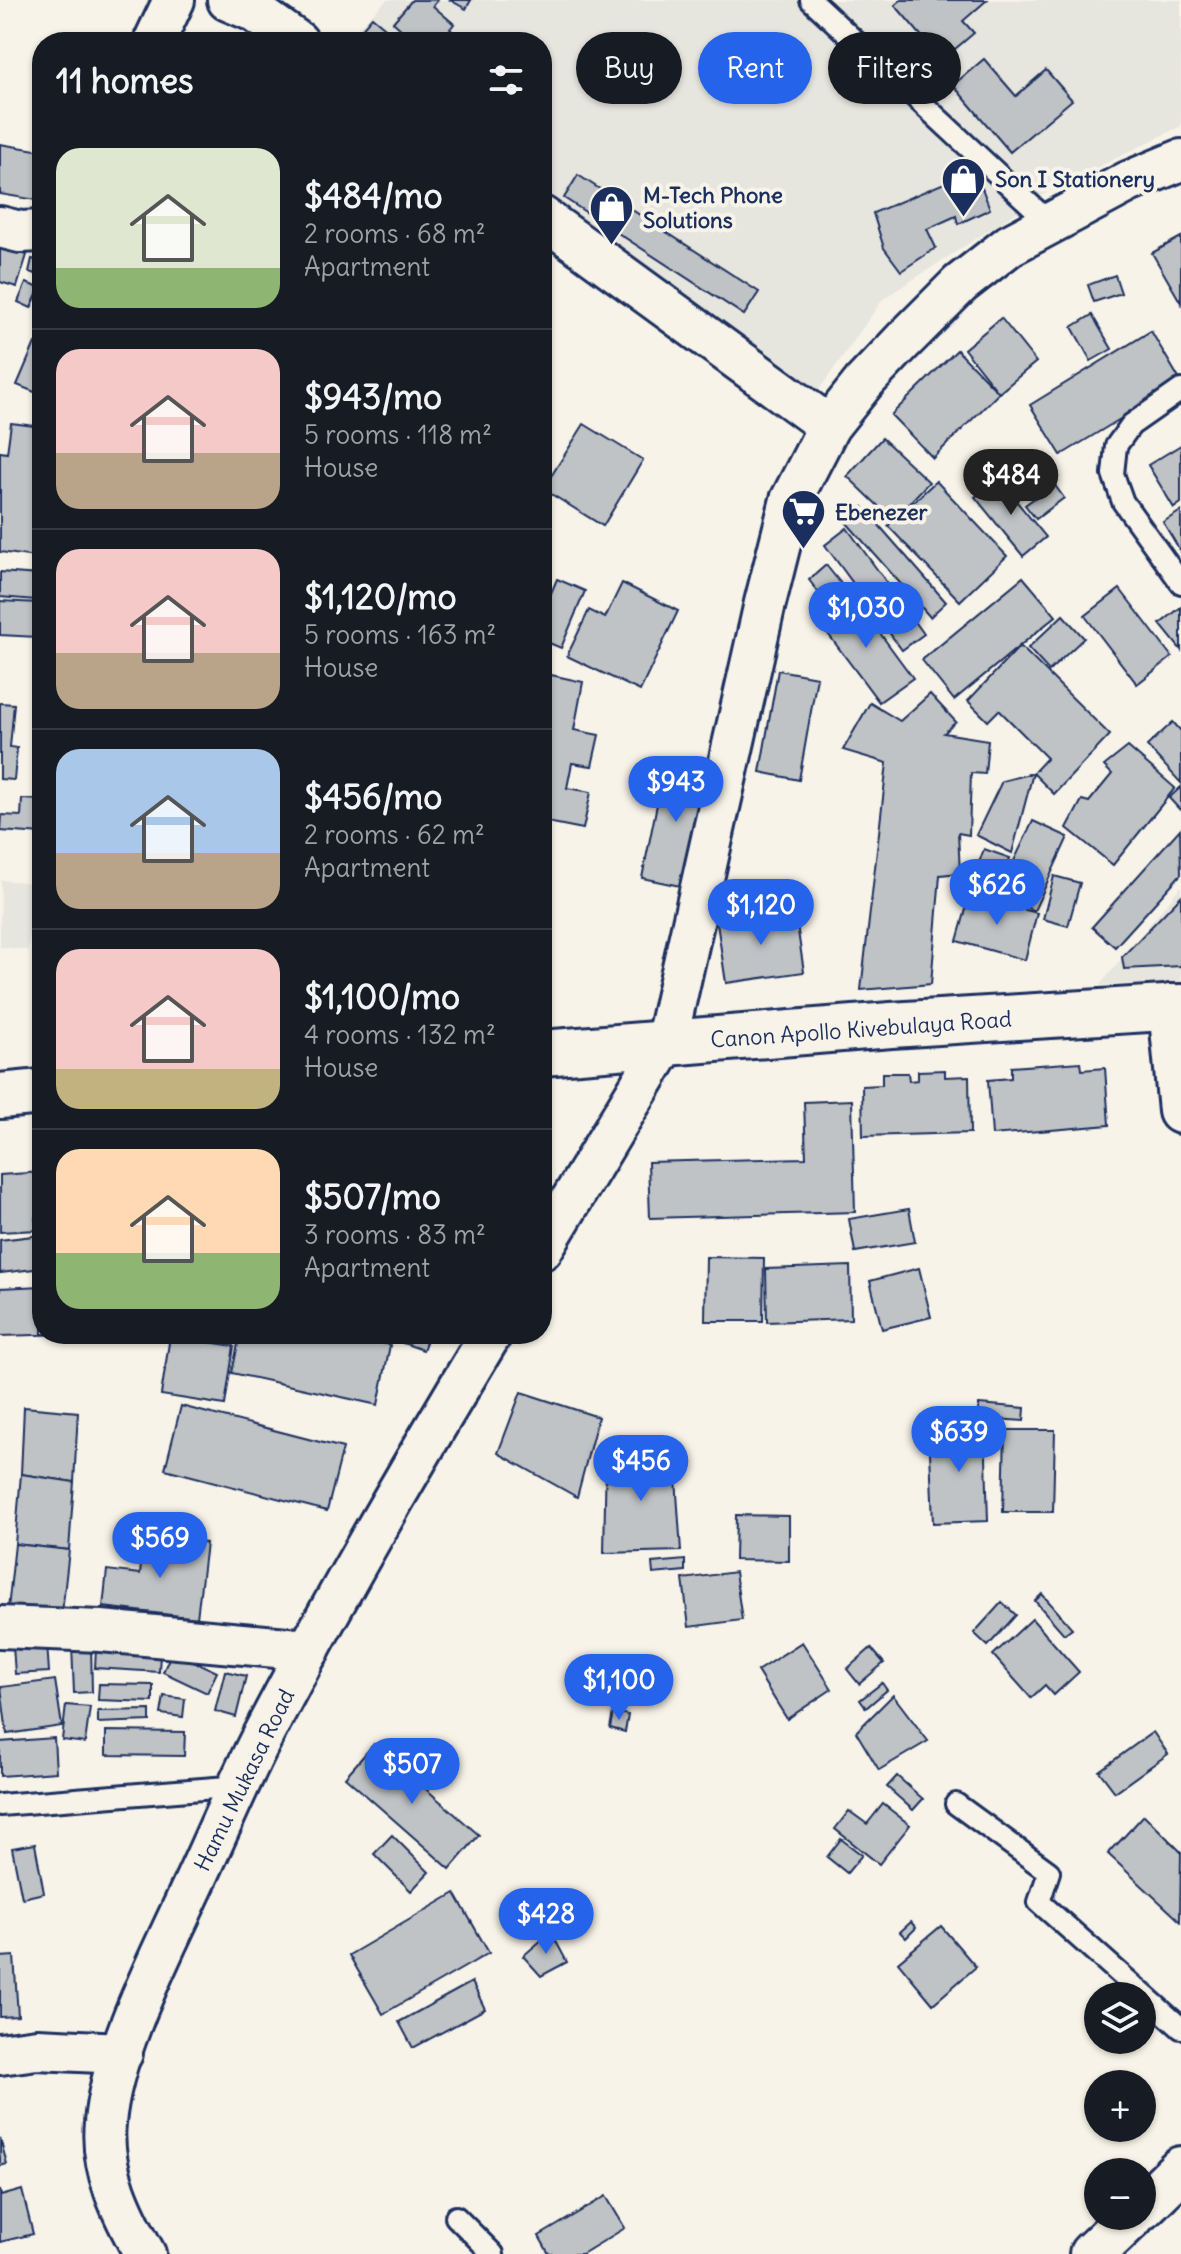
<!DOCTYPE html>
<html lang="en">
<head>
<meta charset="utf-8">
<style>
  body { margin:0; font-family:Delius,sans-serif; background:#20242c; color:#f1f3f6; height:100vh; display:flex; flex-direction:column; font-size:30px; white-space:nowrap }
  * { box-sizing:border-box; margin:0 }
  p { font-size:26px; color:#9ea1a6 }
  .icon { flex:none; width:44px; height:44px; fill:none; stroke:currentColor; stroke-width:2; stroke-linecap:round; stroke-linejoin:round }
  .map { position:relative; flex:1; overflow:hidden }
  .sheet { position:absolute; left:32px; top:32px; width:520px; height:1312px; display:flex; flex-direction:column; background:#171b24; border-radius:32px; box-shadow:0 2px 6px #0004 }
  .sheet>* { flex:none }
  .hud { position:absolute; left:576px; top:32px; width:484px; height:72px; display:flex; gap:16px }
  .buttons { position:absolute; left:1084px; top:1982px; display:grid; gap:16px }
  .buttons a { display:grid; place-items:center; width:72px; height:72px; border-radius:50%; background:#171b24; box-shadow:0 2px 6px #0004; font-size:40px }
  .price { position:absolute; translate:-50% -68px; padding:0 18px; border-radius:28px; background:#2563eb; color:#fff; font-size:26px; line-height:52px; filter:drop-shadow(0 2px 4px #0008) }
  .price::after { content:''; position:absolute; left:50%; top:48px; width:24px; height:18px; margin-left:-12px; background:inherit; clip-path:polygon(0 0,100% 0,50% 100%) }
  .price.on { background:#222; color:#fff }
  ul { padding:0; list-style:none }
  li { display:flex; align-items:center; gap:24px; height:200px; padding:0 24px }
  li+li { border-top:2px solid #363941 }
  li span { display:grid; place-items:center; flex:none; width:224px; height:160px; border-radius:24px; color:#555 }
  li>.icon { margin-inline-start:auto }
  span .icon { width:96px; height:96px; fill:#fffc; stroke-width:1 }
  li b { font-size:34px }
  h2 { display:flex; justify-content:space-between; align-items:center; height:96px; padding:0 24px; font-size:34px }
  .tag { padding:0 28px; border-radius:36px; background:#171b24; box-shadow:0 2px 6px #0004; font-size:28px; line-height:72px }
  .tag.on { background:#2563eb; color:#fff }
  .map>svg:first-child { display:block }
  .built { fill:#e6e5de }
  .building { fill:#c0c3c5; stroke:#1b2f5e; stroke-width:2 }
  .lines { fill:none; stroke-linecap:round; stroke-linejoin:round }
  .lane-casing { stroke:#1b2f5e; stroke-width:26 }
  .street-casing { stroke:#1b2f5e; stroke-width:46 }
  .secondary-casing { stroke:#1b2f5e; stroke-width:50 }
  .lane { stroke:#f7f3e8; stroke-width:20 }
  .street { stroke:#f7f3e8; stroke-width:40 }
  .secondary { stroke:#f7f3e8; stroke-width:44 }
  .labels { text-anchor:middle; stroke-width:8; stroke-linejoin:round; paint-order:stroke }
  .poi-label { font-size:22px; font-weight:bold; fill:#1b2f5e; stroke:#f7f3e8; text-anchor:start }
  .street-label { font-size:22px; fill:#1b2f5e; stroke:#f7f3e8 }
</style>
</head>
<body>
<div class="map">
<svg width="1181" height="2254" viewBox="0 0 1181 2254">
  <rect width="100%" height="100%" fill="#f7f3e8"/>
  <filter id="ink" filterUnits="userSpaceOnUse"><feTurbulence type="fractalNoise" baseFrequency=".0125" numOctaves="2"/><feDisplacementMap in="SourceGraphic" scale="16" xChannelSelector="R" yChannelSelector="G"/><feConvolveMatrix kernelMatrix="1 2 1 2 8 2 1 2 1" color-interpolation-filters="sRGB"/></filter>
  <g filter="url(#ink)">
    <g class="built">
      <polygon points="387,0 1181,0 1181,126 1048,192 883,299 814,397 542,207 542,42 343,42"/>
      <polygon points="34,864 42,865 42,896 33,896 28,950 0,947 1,880 32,883"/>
      <polygon points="1181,886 1181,983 1100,985"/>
    </g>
    <g class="building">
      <polygon points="412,0 438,0 433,6 454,24 450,29 462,40 415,42 393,22"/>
      <polygon points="450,0 471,0 466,9"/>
      <polygon points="901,0 987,0 963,21 974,33 942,60 895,5"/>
      <polygon points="372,17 402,42 357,42 353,39"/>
      <polygon points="347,34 355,42 339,42"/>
      <polygon points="984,59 1016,96 1046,70 1072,100 1010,152 953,85"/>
      <polygon points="0,144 42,151 42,201 0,194"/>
      <polygon points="975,170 990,209 958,224 956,216 927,229 936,248 901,271 884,248 873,213"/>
      <polygon points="578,175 759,292 744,315 564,198"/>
      <polygon points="1181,237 1181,303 1152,253"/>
      <polygon points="0,247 27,255 17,287 0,282"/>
      <polygon points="32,259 42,261 42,276 29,272"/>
      <polygon points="1115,275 1121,293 1094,302 1088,285"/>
      <polygon points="26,283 40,288 31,308 18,302"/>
      <polygon points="1092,315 1112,349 1091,361 1072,327"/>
      <polygon points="1001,318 1036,362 999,393 964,349"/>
      <polygon points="1151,331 1181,382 1061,455 1030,405"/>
      <polygon points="35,343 42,345 42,395 17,385"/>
      <polygon points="957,350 999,393 933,458 891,415"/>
      <polygon points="11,423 42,427 42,558 0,552 0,452 7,453"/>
      <polygon points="584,424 643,460 603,526 543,489"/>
      <polygon points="882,438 929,482 893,520 847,476"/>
      <polygon points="1181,445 1181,503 1174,508 1148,465"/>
      <polygon points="998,479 1046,537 1023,556 975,497"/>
      <polygon points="936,481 1007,556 960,601 888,526"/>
      <polygon points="1054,484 1064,498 1036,519 1025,505"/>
      <polygon points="863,507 946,602 930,617 846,522"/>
      <polygon points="1181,511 1181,552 1163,522"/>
      <polygon points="847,528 924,634 902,650 825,545"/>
      <polygon points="826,565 846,590 828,605 809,580"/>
      <polygon points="0,572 38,575 36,600 0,597"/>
      <polygon points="1023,577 1056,616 954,700 922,660"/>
      <polygon points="557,579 585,591 561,648 542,640 542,614"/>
      <polygon points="622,583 678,611 640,691 567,656 589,610 605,618"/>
      <polygon points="1120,589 1172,657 1137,684 1085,616"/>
      <polygon points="854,598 913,678 879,702 820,623"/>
      <polygon points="0,601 39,603 37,637 0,635"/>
      <polygon points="1181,607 1181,650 1160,624"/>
      <polygon points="1063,615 1084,638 1049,671 1028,648"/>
      <polygon points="1020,646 1110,735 1054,794 1033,773 1047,758 999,710 988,721 968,701"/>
      <polygon points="778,670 817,677 799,780 760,772"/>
      <polygon points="542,673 583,682 574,730 599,735 592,766 572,763 567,788 591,792 583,829 542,821"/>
      <polygon points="930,694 956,722 944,733 988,740 985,774 971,773 969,835 958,833 960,873 940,875 931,984 861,990 887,763 843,750 870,703 900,721"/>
      <polygon points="0,703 14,704 10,747 17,748 14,780 0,779"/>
      <polygon points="1173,722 1181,731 1181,783 1147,746"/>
      <polygon points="1128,747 1175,788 1113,865 1067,828 1082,800 1089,802 1112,774 1104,766"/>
      <polygon points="666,760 709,769 685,887 642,878"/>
      <polygon points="1033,773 1012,853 976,835 1002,781"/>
      <polygon points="1181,787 1181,809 1180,810 1169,798"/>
      <polygon points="22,799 42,800 42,834 1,831 2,815 21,816"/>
      <polygon points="1033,821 1068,837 1034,911 1016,902 1022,888 1005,880"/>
      <polygon points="1180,829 1181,874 1115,947 1092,927"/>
      <polygon points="984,849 1010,858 1003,877 977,868"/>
      <polygon points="1054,876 1080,883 1068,926 1043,919"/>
      <polygon points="970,895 1037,913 1025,960 957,941"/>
      <polygon points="1181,896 1181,966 1124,969 1122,957"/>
      <polygon points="795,911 804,972 726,983 717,923"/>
      <polygon points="1081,1062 1082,1070 1105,1068 1109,1125 992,1135 988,1080 1011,1078 1011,1067"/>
      <polygon points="945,1070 945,1077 969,1076 970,1133 863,1136 862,1086 882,1085 882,1073 908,1073 909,1081 918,1080 918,1071"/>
      <polygon points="852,1100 855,1212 650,1218 648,1162 806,1158 804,1102"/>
      <polygon points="42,1172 42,1217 35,1218 37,1230 0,1232 0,1175"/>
      <polygon points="909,1209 915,1242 855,1252 849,1219"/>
      <polygon points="42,1235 42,1268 0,1273 0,1240"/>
      <polygon points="706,1257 764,1258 763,1321 705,1321"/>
      <polygon points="850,1266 851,1319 767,1322 766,1269"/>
      <polygon points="919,1268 931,1317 882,1329 870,1281"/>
      <polygon points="42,1286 42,1334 71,1334 0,1336 0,1288"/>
      <polygon points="240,1334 339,1334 390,1345 378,1405 232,1373"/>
      <polygon points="377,1334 429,1334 423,1350"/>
      <polygon points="170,1336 234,1346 225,1405 161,1395"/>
      <polygon points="521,1392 598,1417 577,1497 498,1453"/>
      <polygon points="979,1404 1025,1408 1024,1421 979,1418"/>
      <polygon points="181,1406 343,1448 327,1511 165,1469"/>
      <polygon points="24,1407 78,1412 74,1482 21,1474"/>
      <polygon points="985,1426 988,1521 933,1523 929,1428"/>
      <polygon points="1005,1430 1055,1430 1053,1512 1003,1512"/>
      <polygon points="674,1450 681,1551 604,1553 606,1453"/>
      <polygon points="21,1474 74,1482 69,1550 15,1544"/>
      <polygon points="736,1515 789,1516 789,1561 735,1560"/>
      <polygon points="144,1536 206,1543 197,1618 103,1607 107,1570 140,1574"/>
      <polygon points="15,1544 69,1550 62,1613 8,1609"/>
      <polygon points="685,1560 685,1571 653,1574 652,1563"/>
      <polygon points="735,1572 742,1620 689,1627 683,1579"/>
      <polygon points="1042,1594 1072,1628 1064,1634 1035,1601"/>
      <polygon points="1002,1602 1016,1615 988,1646 974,1633"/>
      <polygon points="1032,1619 1079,1672 1054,1695 1045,1685 1031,1698 993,1655"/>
      <polygon points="802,1642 832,1689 787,1719 757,1671"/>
      <polygon points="47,1643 49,1672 15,1674 13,1646"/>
      <polygon points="91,1644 92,1692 74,1693 72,1645"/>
      <polygon points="871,1648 884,1663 859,1684 847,1669"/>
      <polygon points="96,1649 160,1653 159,1672 95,1668"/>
      <polygon points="172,1651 217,1672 207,1693 163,1672"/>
      <polygon points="225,1671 246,1676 236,1717 215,1711"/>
      <polygon points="55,1680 62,1726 7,1734 1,1687"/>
      <polygon points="882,1683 887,1690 866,1708 860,1700"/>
      <polygon points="99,1684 153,1685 153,1702 98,1700"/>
      <polygon points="893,1695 928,1741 879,1770 856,1732"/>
      <polygon points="164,1696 185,1699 183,1717 161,1714"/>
      <polygon points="66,1705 90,1707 85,1743 62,1740"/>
      <polygon points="150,1710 150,1721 98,1723 98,1711"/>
      <polygon points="613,1712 628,1715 625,1732 610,1728"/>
      <polygon points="106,1731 185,1732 184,1756 106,1755"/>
      <polygon points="1153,1732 1168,1754 1115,1792 1099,1771"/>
      <polygon points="54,1738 56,1772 0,1776 0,1742"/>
      <polygon points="374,1744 479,1835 450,1869 345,1777"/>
      <polygon points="897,1776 923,1799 913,1810 887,1787"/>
      <polygon points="883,1804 910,1825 879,1864 835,1829 849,1811 867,1824"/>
      <polygon points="1144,1815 1181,1852 1180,1921 1108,1854"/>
      <polygon points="392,1835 429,1872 411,1891 374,1854"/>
      <polygon points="841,1839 862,1855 847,1873 827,1857"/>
      <polygon points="35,1844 44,1893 22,1898 12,1848"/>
      <polygon points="455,1893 489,1953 383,2014 349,1955"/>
      <polygon points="911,1922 916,1928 906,1938 900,1932"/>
      <polygon points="941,1926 976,1967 933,2004 898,1962"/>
      <polygon points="551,1932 567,1962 541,1976 523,1956"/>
      <polygon points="14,1956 18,2016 0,2017 0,1957"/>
      <polygon points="472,1982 485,2009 413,2048 399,2022"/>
      <polygon points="0,2138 7,2164 0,2166"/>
      <polygon points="0,2190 1,2196 22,2190 33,2234 0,2242"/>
      <polygon points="606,2196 625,2228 582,2254 549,2254 539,2236"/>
    </g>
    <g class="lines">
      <defs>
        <g id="lane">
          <polyline points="811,0 1050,223"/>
          <polyline points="1181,390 1131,425 1116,446 1113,474 1123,502 1181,583"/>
          <polyline points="956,1804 1049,1872 1039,1902 1181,2028"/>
          <polyline points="0,1805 240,1786"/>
          <polyline points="456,2217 493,2254"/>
        </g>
        <g id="street">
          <polyline points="228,0 254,11 298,42"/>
          <polyline points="154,42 174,0"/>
          <polyline points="542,217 829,426"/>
          <polyline points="0,227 20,232 42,231"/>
          <polyline points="542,1249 666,1043 765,603 791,500 829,426 864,382 903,341 960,284 1010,245 1128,182 1181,160"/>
          <polyline points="0,1627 101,1631 309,1650"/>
          <polyline points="0,2054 37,2049 122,2053"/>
          <path d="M145,2254C123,2215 100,2169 105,2123C111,2051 160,1958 190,1892C215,1839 237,1785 264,1733C335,1597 412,1465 491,1334"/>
        </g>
        <g id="secondary">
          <polyline points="1171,1007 1181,1111"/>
          <polyline points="542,1053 891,1025 1181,1007"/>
          <polyline points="0,1096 42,1092"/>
          <polyline points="1142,2207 1181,2169"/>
          <polyline points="1092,2254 1132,2216"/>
        </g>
      </defs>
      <use href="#lane" class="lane-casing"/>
      <use href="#street" class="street-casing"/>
      <use href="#secondary" class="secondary-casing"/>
      <use href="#lane" class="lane"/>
      <use href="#street" class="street"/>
      <use href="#secondary" class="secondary"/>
    </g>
  </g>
  <defs>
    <symbol id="shop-pin" viewBox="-11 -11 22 30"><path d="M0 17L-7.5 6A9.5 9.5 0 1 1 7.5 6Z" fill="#1b2f5e" stroke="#f7f3e8"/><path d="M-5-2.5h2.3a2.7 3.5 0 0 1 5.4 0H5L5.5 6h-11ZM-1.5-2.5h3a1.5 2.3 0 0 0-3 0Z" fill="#fff"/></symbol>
    <symbol id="supermarket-pin" viewBox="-11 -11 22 30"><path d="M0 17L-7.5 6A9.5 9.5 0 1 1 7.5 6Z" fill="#1b2f5e" stroke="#f7f3e8"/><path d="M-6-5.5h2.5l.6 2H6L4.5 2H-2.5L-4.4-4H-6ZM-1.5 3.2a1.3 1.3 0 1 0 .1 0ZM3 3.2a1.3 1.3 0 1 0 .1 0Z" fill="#fff"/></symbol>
  </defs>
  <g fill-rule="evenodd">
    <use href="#shop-pin" x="938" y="154" width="51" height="69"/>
    <use href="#shop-pin" x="586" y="182" width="51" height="69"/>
    <use href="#supermarket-pin" x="778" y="486" width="51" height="69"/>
  </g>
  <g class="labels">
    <g class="poi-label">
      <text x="995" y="187">Son I Stationery</text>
      <text x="643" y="203">M-Tech Phone<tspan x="643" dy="25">Solutions</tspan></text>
      <text x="835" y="520">Ebenezer</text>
    </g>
    <g class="street-label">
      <text transform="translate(861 1029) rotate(-4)" y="8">Canon Apollo Kivebulaya Road</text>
      <text transform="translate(244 1780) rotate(-64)" y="8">Hamu Mukasa Road</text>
    </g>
  </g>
</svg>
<div class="buttons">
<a><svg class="icon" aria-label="layers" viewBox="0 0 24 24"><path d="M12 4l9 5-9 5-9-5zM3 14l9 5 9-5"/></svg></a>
<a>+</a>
<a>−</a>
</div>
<b class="price on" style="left:1011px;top:517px">$484</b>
<b class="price" style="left:866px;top:650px">$1,030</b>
<b class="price" style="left:676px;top:824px">$943</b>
<b class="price" style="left:997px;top:927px">$626</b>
<b class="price" style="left:761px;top:947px">$1,120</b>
<b class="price" style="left:959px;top:1474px">$639</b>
<b class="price" style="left:641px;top:1503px">$456</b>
<b class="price" style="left:160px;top:1580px">$569</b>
<b class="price" style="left:619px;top:1722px">$1,100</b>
<b class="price" style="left:412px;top:1806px">$507</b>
<b class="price" style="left:546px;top:1956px">$428</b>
<div class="hud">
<a class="tag">Buy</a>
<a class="tag on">Rent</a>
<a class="tag">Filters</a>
</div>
<section class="sheet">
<h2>11 homes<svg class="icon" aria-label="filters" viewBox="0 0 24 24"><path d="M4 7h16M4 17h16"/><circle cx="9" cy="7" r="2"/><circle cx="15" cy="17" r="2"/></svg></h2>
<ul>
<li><span style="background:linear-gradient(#dfe7d0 75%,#8fb573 0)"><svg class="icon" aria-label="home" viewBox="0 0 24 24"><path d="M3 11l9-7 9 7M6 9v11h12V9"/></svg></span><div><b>$484/mo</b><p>2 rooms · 68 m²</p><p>Apartment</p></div></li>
<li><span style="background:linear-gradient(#f6c9c9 65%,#b9a48a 0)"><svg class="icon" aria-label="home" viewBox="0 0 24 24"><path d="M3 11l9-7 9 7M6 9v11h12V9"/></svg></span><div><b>$943/mo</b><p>5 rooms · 118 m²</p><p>House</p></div></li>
<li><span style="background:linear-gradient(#f6c9c9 65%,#b9a48a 0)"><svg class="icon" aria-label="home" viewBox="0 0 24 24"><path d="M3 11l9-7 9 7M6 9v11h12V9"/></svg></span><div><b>$1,120/mo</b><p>5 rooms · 163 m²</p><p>House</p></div></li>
<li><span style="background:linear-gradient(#a9c7e8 65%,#b9a48a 0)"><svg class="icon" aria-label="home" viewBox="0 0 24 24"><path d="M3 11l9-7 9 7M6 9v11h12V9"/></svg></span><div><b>$456/mo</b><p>2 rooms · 62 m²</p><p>Apartment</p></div></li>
<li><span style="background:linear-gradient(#f6c9c9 75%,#c2b280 0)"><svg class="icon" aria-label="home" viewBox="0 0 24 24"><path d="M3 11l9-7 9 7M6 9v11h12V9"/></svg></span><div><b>$1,100/mo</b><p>4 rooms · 132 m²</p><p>House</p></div></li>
<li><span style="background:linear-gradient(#ffd9b3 65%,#8fb573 0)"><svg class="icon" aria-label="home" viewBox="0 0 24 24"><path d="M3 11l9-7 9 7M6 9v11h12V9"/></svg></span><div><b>$507/mo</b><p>3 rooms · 83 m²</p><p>Apartment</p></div></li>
</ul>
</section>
</div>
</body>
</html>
